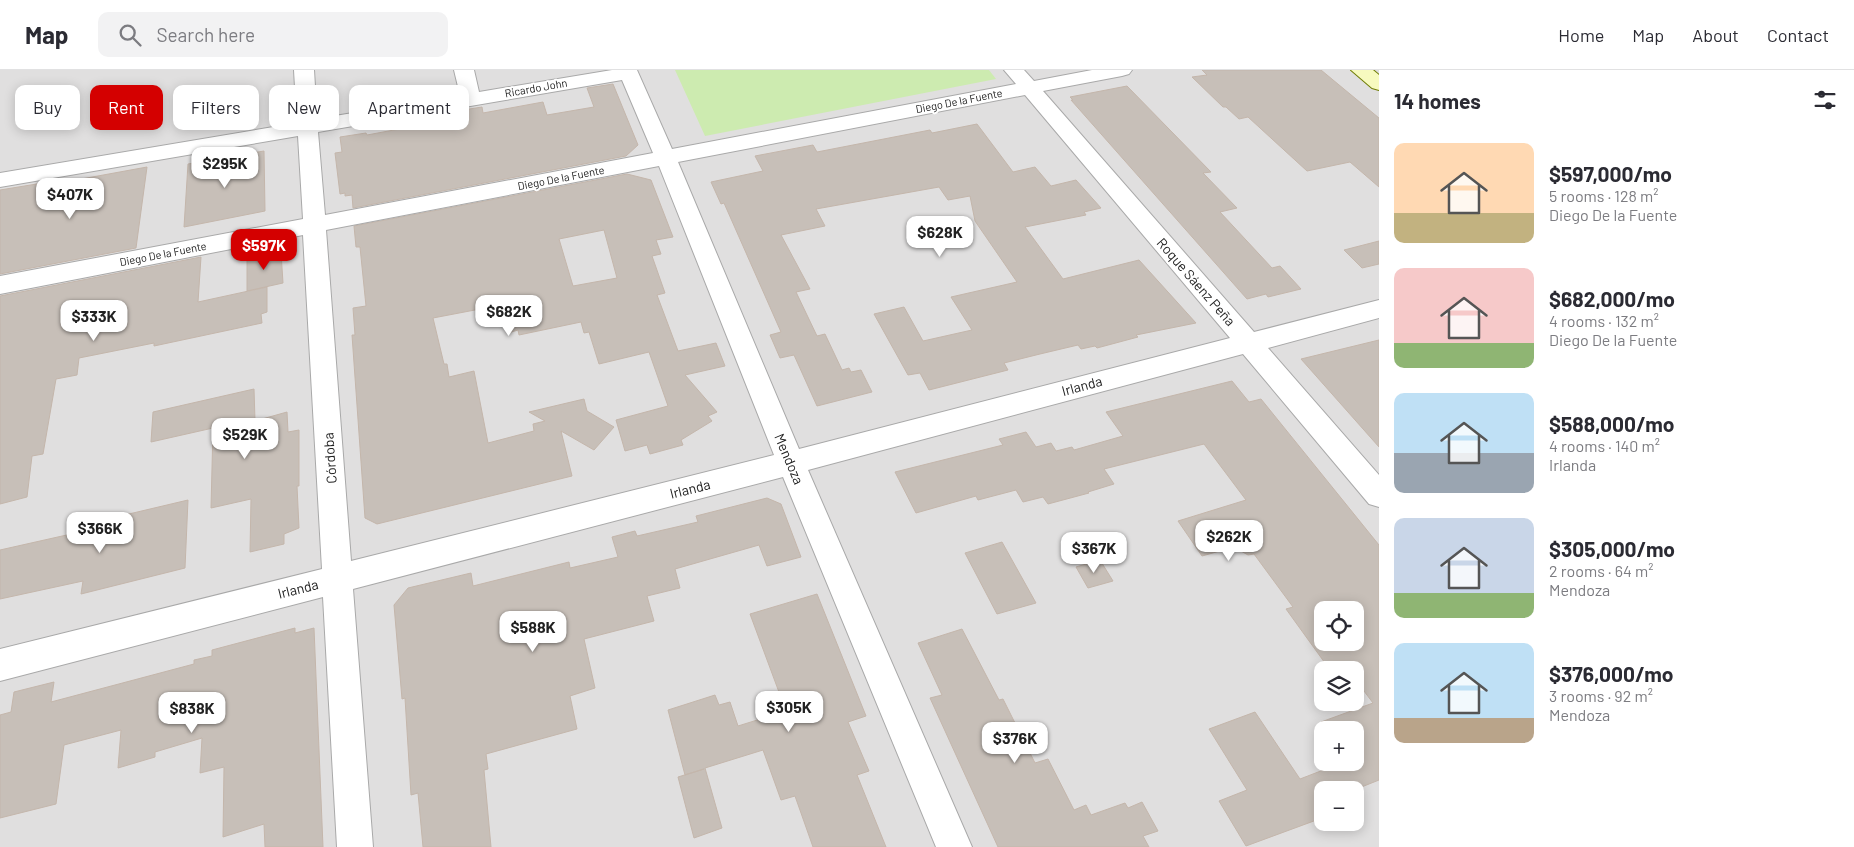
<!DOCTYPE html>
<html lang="en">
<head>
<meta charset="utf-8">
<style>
  body { margin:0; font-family:Barlow,sans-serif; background:#f2f2f3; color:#2b2b33; height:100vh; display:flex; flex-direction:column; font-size:19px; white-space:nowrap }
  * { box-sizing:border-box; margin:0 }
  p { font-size:16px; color:#7c7c81 }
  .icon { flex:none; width:28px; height:28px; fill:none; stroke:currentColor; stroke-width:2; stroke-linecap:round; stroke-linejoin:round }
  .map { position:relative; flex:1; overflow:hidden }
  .panel { display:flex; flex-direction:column; background:#fff; width:475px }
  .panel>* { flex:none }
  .top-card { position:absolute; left:15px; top:15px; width:475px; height:45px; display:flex; gap:10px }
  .controls { position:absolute; left:1314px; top:531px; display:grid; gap:10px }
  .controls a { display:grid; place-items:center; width:50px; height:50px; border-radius:10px; background:#fff; box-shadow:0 2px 12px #0003; font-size:25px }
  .price { position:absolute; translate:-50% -42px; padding:0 11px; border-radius:10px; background:#fff; color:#222; font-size:16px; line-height:32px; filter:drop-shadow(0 1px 2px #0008) }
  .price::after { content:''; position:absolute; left:50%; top:30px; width:15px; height:11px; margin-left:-8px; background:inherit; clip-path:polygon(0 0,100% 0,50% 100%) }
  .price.on { background:#d40000; color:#fff }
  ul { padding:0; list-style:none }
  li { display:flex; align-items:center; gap:15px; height:125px; padding:0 15px }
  li span { display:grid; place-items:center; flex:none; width:140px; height:100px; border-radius:10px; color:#555 }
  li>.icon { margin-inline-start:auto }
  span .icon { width:60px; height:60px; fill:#fffc; stroke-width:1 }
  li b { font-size:21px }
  h2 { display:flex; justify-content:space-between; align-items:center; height:60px; padding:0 15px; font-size:21px }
  .pill { padding:0 18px; border-radius:10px; background:#fff; box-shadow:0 2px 12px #0003; font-size:18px; line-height:45px }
  .pill.on { background:#d40000; color:#fff }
  header { display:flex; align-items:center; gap:30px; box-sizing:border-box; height:70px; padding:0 25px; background:#fff; border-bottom:1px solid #e1e1e2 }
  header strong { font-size:24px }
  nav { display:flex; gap:28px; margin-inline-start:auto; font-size:18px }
  .search { width:350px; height:45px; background:#f2f2f3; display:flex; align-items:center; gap:12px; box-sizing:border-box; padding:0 18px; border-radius:10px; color:#7c7c81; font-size:19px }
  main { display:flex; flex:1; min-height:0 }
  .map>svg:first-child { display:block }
  .residential { fill:#e0dfdf; fill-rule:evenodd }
  .grass { fill:#cdebb0 }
  .building { fill:#c7bfb8; stroke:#c4b6ab; fill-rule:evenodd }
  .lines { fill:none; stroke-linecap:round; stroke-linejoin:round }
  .street-casing { stroke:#a9a9a9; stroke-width:2 }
  .secondary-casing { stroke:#707d05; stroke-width:2 }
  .street { fill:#fff; fill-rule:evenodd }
  .secondary { fill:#f7fabf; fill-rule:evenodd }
  .labels { text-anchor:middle; stroke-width:4; stroke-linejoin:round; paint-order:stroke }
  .far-street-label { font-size:11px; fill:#222; stroke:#fff }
  .street-label { font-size:14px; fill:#222; stroke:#fff }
</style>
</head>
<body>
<header>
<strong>Map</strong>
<div class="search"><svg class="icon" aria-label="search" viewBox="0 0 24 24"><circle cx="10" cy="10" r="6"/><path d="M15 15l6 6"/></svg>Search here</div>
<nav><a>Home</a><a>Map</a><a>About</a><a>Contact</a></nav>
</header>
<main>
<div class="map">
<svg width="1379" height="777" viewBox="0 0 1379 777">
  <rect width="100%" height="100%" fill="#f2efe9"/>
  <path class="residential" d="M0,0H1379V777H0ZM1322,540H1355V572H1322ZM1322,600H1355V632H1322ZM1322,660H1355V692H1322ZM1322,720H1355V752H1322Z"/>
  <polygon class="grass" points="675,0 989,0 996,9 705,66"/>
  <g class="building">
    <polygon points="1202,0 1321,0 1379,48 1379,117 1350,92 1307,101 1248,47 1239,49 1226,37 1223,37 1192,7 1207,5"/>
    <polygon points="613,14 638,75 626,86 353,138 352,125 345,126 345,123 340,124 335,83 342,82 340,67 366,63 367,65 410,57 410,52 458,44 457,41 482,37 483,43 543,32 547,45 594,37 587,18"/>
    <polygon points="1127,16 1211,102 1203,103 1237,138 1220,142 1272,198 1280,196 1301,219 1268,227 1266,224 1247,229 1071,30 1073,30 1070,27"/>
    <polygon points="977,54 1013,102 1035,97 1051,116 1076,110 1101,138 1084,142 1086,145 1025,157 1063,209 1139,190 1196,253 1136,265 1138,267 1097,278 1095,276 1081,279 1078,275 1040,284 1004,293 1008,300 929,320 920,303 908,305 874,244 904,237 923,271 972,260 951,227 1017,212 975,151 970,126 948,130 939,117 816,139 825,156 781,165 810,219 796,222 817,266 825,264 842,300 849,298 851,302 861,300 872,322 817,336 794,285 780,288 770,265 781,262 724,133 721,134 711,112 763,101 755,86 813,75 817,82 930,60 932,63"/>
    <polygon points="264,81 265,141 184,157 188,94"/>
    <polygon points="147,97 136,178 0,204 0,120 55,111 54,114"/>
    <path d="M627,104L651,110L673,167L656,170L661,184L652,186L665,223L657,225L678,281L716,273L725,296L685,305L717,342L708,346L712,351L681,370L683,375L650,384L647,375L625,381L616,350L668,336L649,282L599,294L589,262L584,263L581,252L519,265L518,260L508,263L501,235L433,248L444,294H447L449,307L474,301L488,373L534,361L533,354L545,351L529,342L584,329L587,341L614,357L594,380L561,361L572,406L377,454L365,448L352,265H355L353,238L366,236L360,177H356L354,156ZM604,160L617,208L573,216L559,169Z"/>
    <polygon points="1379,171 1379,194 1362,198 1344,180"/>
    <polygon points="281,182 283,213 247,221 247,189"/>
    <polygon points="201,187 198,232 267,217 267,242 261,244 262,253 154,276 154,273 79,288 77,305 56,309 43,384 32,386 27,427 0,434 0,226"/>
    <polygon points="1379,270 1379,377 1301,289"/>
    <path d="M1232,311L1249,332L1261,329L1379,475V710L1354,720H1322V748L1246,776L1219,731L1247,720L1209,659L1255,642L1300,709L1344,692H1355V660H1327L1321,652L1373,633L1355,609V600H1330L1286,539L1293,537L1254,484L1248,485L1234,477L1202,486L1178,451L1246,430L1204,374L1104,399L1114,414L1088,422L1089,423L1048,434L1043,427L1023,432L1016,420L978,430L976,426L916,443L895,402L1003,375L999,369L1026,362L1036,377L1051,373L1056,381L1072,377L1074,380L1123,366L1106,342ZM1322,540H1355V572H1322Z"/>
    <polygon points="254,319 255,351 287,342 288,362 299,360 299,416 297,416 299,458 284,464 284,474 250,482 251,429 211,438 213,358 151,372 153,342"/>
    <polygon points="767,428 781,434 801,487 767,496 759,475 675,499 680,518 647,526 654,551 584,569 595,618 570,626 577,659 486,684 488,699 484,700 491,777 423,777 418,723 411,725 405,628 402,629 394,535 408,518 471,503 473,516 569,492 570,498 618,487 612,467 635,461 637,466 698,452 696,446"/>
    <polygon points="188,430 185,498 81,524 83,511 0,529 0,480 111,455 112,448"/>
    <polygon points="1002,472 1036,533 997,544 965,483"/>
    <polygon points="1100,490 1113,511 1088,518 1076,497"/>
    <polygon points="817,524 866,646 848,652 869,701 857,705 886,777 813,777 795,726 781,730 763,680 705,698 722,758 694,768 678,707 704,699 685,705 668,640 715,625 719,635 730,632 738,656 786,641 750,544"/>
    <polygon points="295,558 295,563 314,558 323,777 265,777 264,754 223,767 224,697 200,703 202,668 155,682 155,687 118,698 121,660 64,675 56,734 0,748 0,645 11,642 14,622 54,612 51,632 194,594 194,590 212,586 212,580"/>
    <polygon points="962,559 999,630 1003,629 1035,693 1048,689 1074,740 1086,735 1091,745 1125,733 1128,738 1142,732 1158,761 1143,766 1149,777 998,777 930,628 942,625 918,573"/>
  </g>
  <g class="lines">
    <defs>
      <path id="street" d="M294,0H314L317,49L460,25L454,0H474L479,22L612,0H637L672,79L1016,14L1004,0H1024L1034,11L1092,0H1132L1129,4L1122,6L1043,21L1254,262L1379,230V248L1268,278L1379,405V437L1369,434L1243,284L808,400L972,777H936L783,407L353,519L373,777H337L323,527L0,611V579L322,499L303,165L0,224V206L303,149L298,66L0,117V103L297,53ZM622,10L653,83L325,145L318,62ZM1025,25L1230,268L799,379L678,92ZM659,96L774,385L351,491L326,160Z"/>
      <polygon id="secondary" points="1351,0 1373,0 1379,5 1379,20 1372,18"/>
    </defs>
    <use href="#street" class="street-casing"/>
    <use href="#secondary" class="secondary-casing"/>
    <use href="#street" class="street"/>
    <use href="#secondary" class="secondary"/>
  </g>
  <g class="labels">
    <g class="far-street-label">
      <text transform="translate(536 18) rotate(-10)" y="4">Ricardo John</text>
      <text transform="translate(959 31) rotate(-11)" y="4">Diego De la Fuente</text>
      <text transform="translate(561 108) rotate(-11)" y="4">Diego De la Fuente</text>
      <text transform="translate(163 184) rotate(-11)" y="4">Diego De la Fuente</text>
    </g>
    <g class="street-label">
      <text transform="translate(1196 212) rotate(49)" y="5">Roque Sáenz Peña</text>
      <text transform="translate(1082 316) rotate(-15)" y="5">Irlanda</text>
      <text transform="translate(330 388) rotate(-94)" y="5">Córdoba</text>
      <text transform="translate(789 389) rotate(67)" y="5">Mendoza</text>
      <text transform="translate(690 419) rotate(-14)" y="5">Irlanda</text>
      <text transform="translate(298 519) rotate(-14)" y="5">Irlanda</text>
    </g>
  </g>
</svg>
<div class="controls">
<a><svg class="icon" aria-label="locate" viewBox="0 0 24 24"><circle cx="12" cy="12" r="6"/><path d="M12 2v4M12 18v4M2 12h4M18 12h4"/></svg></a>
<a><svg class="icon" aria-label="layers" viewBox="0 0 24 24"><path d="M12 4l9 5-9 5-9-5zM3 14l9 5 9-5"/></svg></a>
<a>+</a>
<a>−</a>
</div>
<b class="price" style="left:225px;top:119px">$295K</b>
<b class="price" style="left:70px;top:150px">$407K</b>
<b class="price" style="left:940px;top:188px">$628K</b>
<b class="price on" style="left:264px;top:201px">$597K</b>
<b class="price" style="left:509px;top:267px">$682K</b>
<b class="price" style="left:94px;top:272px">$333K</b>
<b class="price" style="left:245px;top:390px">$529K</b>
<b class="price" style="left:100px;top:484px">$366K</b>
<b class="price" style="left:1229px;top:492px">$262K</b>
<b class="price" style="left:1094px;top:504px">$367K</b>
<b class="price" style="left:533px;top:583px">$588K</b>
<b class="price" style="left:789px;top:663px">$305K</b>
<b class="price" style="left:192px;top:664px">$838K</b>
<b class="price" style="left:1015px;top:694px">$376K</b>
<div class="top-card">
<a class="pill">Buy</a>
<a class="pill on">Rent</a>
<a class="pill">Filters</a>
<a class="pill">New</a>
<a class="pill">Apartment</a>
</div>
</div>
<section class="panel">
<h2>14 homes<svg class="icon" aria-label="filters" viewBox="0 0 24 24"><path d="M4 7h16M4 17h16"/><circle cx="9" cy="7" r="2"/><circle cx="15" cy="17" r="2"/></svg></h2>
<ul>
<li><span style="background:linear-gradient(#ffd9b3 70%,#c2b280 0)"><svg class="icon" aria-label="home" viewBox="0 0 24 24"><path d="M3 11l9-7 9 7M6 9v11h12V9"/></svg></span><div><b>$597,000/mo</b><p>5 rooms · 128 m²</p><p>Diego De la Fuente</p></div></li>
<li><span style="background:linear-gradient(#f6c9c9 75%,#8fb573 0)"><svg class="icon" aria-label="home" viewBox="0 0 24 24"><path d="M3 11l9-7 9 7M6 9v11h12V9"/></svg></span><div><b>$682,000/mo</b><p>4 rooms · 132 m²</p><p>Diego De la Fuente</p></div></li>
<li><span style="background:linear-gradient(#bfe0f5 60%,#9aa5b1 0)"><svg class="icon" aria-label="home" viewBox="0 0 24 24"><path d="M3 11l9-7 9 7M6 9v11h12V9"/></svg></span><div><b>$588,000/mo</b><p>4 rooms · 140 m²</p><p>Irlanda</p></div></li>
<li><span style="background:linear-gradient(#c9d6e8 75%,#8fb573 0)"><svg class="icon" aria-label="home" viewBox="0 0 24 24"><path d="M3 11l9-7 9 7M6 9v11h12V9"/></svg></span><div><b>$305,000/mo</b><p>2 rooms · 64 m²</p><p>Mendoza</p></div></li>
<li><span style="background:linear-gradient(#bfe0f5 75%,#b9a48a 0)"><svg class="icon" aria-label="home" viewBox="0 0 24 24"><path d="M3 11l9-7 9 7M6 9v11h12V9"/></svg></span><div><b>$376,000/mo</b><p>3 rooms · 92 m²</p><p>Mendoza</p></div></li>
</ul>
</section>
</main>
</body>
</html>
